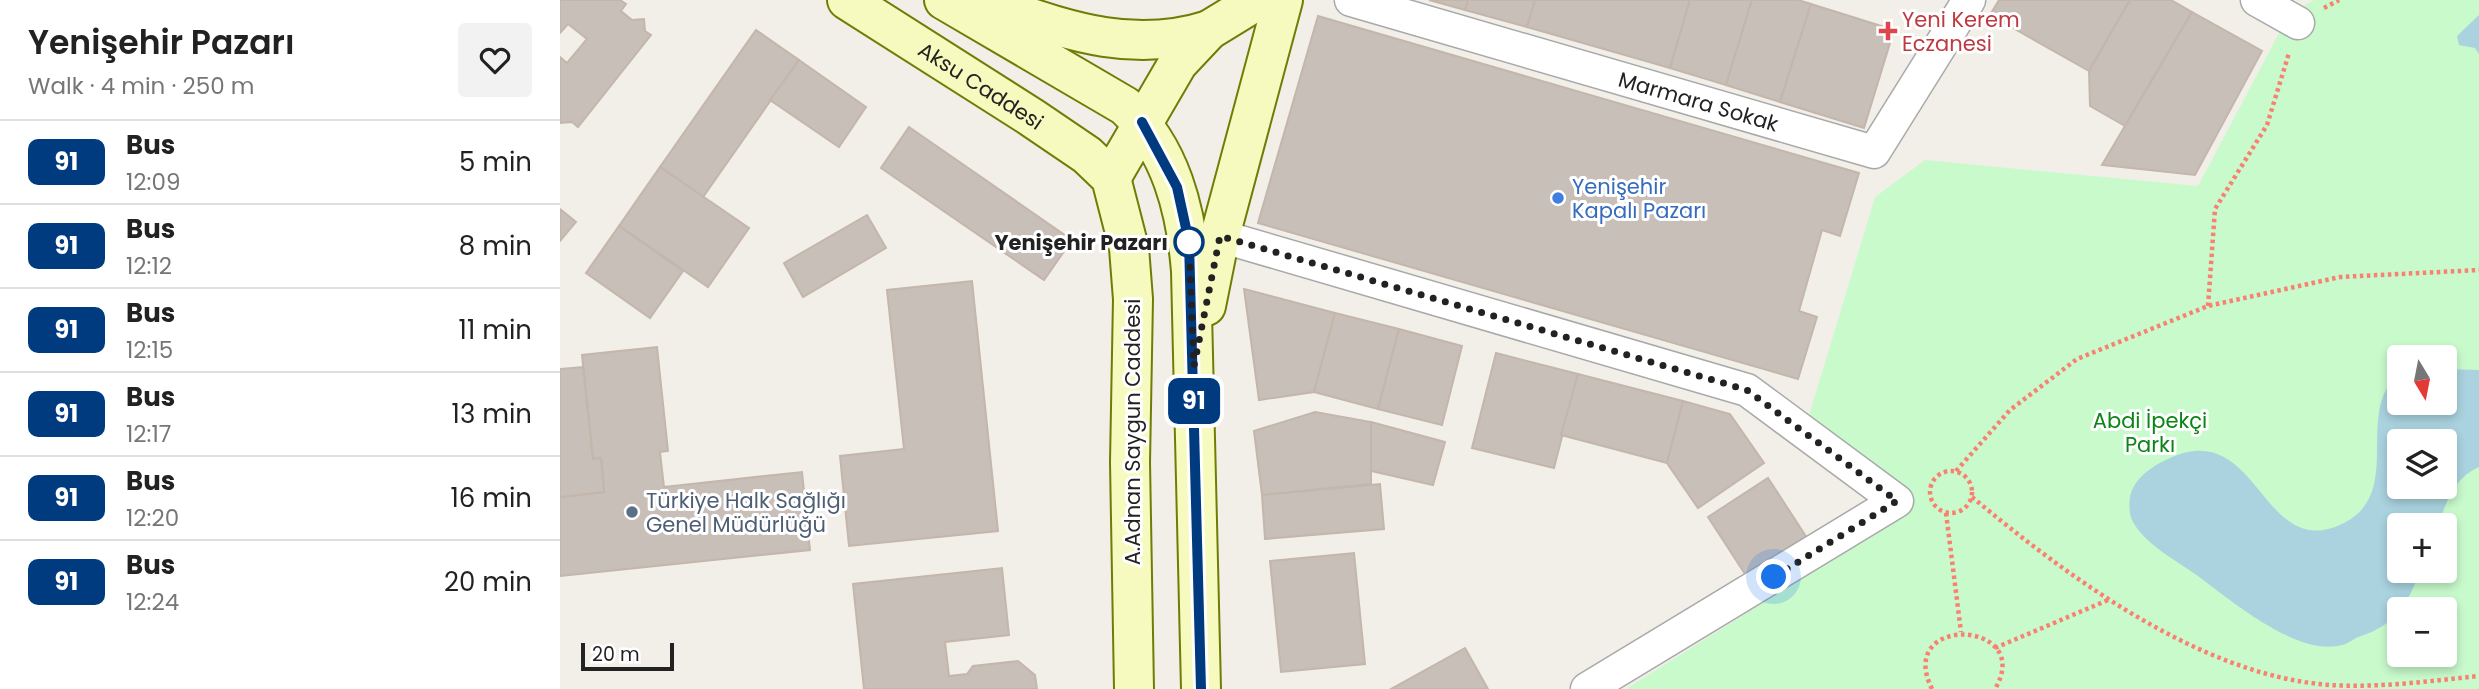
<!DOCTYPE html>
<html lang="en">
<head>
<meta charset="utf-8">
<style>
	:root { --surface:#fff; --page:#f2f2f2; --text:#222; --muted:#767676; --line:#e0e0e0 }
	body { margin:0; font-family:Poppins,sans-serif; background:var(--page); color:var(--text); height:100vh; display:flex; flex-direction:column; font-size:26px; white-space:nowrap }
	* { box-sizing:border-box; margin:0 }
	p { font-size:23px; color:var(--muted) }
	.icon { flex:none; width:38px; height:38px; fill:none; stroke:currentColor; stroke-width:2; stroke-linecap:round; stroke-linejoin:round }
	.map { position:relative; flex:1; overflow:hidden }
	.drawer { display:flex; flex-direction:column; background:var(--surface); width:560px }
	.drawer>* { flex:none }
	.badge { padding:0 14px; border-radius:10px; font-size:24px; line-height:46px }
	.needle { width:46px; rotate:170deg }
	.buttons { position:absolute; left:1827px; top:345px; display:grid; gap:14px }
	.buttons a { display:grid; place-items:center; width:70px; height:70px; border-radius:7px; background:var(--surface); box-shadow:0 4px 10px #0003; font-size:35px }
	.scale { position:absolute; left:21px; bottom:18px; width:93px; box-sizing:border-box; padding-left:7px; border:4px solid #222; border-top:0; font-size:19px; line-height:24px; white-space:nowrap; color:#222; -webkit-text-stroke:5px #fff; paint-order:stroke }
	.you { position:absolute; width:35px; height:35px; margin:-18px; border:5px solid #fff; border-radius:50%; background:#1a73e8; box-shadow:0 0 0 10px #1a73e833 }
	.map>.badge { position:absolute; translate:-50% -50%; box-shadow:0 0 0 4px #fff }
	.round { display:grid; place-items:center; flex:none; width:74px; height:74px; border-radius:7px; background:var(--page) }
	.headline { display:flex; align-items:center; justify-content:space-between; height:119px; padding:0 28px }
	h1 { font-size:33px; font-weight:600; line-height:52px }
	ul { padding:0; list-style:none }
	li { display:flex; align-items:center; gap:21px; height:84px; padding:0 28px; border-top:2px solid var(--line) }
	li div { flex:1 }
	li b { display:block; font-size:26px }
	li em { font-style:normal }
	li .badge { min-width:77px; font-weight:700; text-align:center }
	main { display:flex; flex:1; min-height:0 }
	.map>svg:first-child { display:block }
	.park { fill:#c8facc; fill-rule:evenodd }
	.water { fill:#aad3df; fill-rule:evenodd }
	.building { fill:#c7bfb8; stroke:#c4b6ab; stroke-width:2 }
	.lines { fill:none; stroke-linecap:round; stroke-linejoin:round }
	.street-casing { stroke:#a9a9a9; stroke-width:35 }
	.secondary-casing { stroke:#707d05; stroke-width:42 }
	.path { stroke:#fa8072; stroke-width:4.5; stroke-dasharray:3.5 3.5; stroke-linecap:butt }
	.street { stroke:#fff; stroke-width:32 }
	.secondary { stroke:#f7fabf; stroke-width:38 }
	.line-casing { stroke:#fff; stroke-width:16 }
	.line { stroke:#003b80; stroke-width:10 }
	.walk { stroke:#222; stroke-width:7; stroke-dasharray:0 12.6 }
	.health-dot { fill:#e0444e; stroke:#fff; stroke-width:2.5 }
	.shop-dot { fill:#3f7fe0; stroke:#fff; stroke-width:2.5 }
	.stop-dot { fill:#fff; stroke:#003b80; stroke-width:3.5 }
	.service-dot { fill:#5c6f8a; stroke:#fff; stroke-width:2.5 }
	.labels { text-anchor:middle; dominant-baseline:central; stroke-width:6; stroke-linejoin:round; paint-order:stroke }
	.health-label { font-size:21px; fill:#be3a42; stroke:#fff; text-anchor:start }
	.street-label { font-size:21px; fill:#222; stroke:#fff }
	.shop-label { font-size:21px; fill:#366cbe; stroke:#fff; text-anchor:start }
	.stop-label { font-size:21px; font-weight:bold; fill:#222; stroke:#fff; text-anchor:end }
	.park-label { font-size:21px; fill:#0c8416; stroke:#fff }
	.service-label { font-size:21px; fill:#4e5e75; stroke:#fff; text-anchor:start }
</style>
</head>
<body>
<main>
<section class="drawer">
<div class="headline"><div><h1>Yenişehir Pazarı</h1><p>Walk · 4 min · 250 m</p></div><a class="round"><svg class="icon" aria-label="heart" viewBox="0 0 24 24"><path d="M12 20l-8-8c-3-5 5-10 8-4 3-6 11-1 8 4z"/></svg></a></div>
<ul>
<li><span class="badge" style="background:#003b80;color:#fff">91</span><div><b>Bus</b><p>12:09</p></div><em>5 min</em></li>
<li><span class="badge" style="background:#003b80;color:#fff">91</span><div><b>Bus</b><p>12:12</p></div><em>8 min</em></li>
<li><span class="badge" style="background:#003b80;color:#fff">91</span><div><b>Bus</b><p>12:15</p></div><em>11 min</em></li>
<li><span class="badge" style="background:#003b80;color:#fff">91</span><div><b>Bus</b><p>12:17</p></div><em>13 min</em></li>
<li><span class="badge" style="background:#003b80;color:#fff">91</span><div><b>Bus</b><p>12:20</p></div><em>16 min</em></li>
<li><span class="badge" style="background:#003b80;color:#fff">91</span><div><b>Bus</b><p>12:24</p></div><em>20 min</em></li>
</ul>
</section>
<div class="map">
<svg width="1919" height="689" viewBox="0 0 1919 689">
	<rect width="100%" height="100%" fill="#f2efe9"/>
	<path class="park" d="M1754 0H1919V689H1066L1350 510 1349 492 1248 419 1315 197 1365 160 1638 186 1735 3 1742 7ZM1839 357H1885V402H1839ZM1839 441H1885V486H1839ZM1839 525H1885V570H1839ZM1839 609H1885V654H1839Z"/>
	<g class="water">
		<path d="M1919 15V54L1915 48 1899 45 1897 36Z"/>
		<path d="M1885 369 1919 370V467C1894 478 1887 501 1878 525H1839V570L1860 571C1848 604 1835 625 1801 636 1794 638 1788 644 1782 645 1739 657 1674 603 1642 579 1620 562 1587 547 1573 522 1568 513 1568 496 1574 486 1582 473 1596 464 1610 458 1700 417 1701 565 1784 523 1845 492 1793 412 1839 374V402H1885ZM1839 441H1885V486H1839Z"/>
	</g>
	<g class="building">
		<path d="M0 0H60L66 4 61 11 72 20 84 19 85 31 91 35 18 127 12 122 0 123V57L7 63 27 39 8 24 0 33Z"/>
		<path d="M869 0H908L905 10Z"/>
		<path d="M908 0H975L967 27 905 10Z"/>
		<path d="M975 0H1130L1110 68 967 27Z"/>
		<path d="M1130 0H1192L1166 85 1110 68Z"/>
		<path d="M1192 0H1238L1251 4 1220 102 1166 85Z"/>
		<path d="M1439 0H1570L1529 71 1430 15Z"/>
		<path d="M1570 0H1611L1632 12 1565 126 1530 106 1529 71Z"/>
		<path d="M1251 4 1334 30 1304 128 1220 102Z"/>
		<path d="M1632 12 1702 51 1635 175 1542 165Z"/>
		<path d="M758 16 1299 173 1280 236 1262 230 1239 311 1257 317 1238 379 698 223Z"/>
		<path d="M196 30 239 60 143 197 100 167Z"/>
		<path d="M239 60 306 107 279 147 210 100Z"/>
		<path d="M349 127 512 240 484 280 321 168Z"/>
		<path d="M100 167 189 228 148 287 59 226Z"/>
		<path d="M0 209 16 222 0 241Z"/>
		<path d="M307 215 326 248 243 297 224 263Z"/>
		<path d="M59 226 123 271 90 318 26 273Z"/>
		<path d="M412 281 438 531 289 546 280 456 344 449 327 290Z"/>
		<path d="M684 289 775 313 754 392 699 400Z"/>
		<path d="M775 313 839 329 818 409 754 392Z"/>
		<path d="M839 329 902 346 882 425 818 409Z"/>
		<path d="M97 347 108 451 100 452 104 487 242 472 250 550 0 576V497L44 492 41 458 33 459 22 355Z"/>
		<path d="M936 353 1018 374 994 468 912 448Z"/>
		<path d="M23 367 33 459 41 458 44 492 0 497V369Z"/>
		<path d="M1018 374 1123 401 1107 463 1001 435Z"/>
		<path d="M1123 401 1170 414 1204 463 1138 508 1107 463Z"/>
		<path d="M755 412 811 422V484L702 495 694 431Z"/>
		<path d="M811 422 885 442 873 485 811 471Z"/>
		<path d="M1208 478 1249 541 1189 580 1148 517Z"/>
		<path d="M820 484 824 529 705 539 702 495Z"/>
		<path d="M794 553 805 664 721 672 710 561Z"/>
		<path d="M442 568 449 635 385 642 389 676 407 674 413 666 458 661 475 675 477 689H304L293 584Z"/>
		<path d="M905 648 928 689H831Z"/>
	</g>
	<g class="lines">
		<defs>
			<g id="street">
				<path id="s1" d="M791 0 1314 152 1409 0"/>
				<path d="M1697 0 1738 23"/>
				<path d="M660 236 1187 390 1337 501 1027 689"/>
			</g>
			<g id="secondary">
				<path id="s2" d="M287 0 471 117 527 155 551 178 569 248 573 299 570 462 574 689"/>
				<path d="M384 0 565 106C611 149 626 210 631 271L641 689"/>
				<path d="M420 1C499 27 567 56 649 30"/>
				<path d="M551 178 618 63 649 30 698 0"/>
				<path d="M646 306 660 236 723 0"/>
			</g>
		</defs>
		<use href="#street" class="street-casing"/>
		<use href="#secondary" class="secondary-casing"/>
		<g class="path">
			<path d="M1764 8 1779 0"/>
			<path d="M1648 306 1655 209 1707 125 1729 53"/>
			<circle cx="1391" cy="492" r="21"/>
			<path d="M1396 471 1450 410 1517 359 1648 306 1780 277 1919 270"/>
			<path d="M1412 497C1508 577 1641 676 1770 685 1819 688 1870 681 1919 676"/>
			<path d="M1386 513 1401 632"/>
			<path d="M1435 648 1548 600"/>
			<path d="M1372 689C1334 613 1476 620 1435 689"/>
		</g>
		<use href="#street" class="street"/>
		<use href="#secondary" class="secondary"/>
	</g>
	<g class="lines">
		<defs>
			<path id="line" d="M582 122 617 187 629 242 641 689"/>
		</defs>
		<use href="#line" class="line-casing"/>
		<use href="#line" class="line"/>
		<path class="walk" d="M629 242 634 366 660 236 1187 390 1337 501 1214 577"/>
	</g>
	<path class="health-dot" d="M1324.5 20.5h7v7h7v7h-7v7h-7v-7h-7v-7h7z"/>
	<circle class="shop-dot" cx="998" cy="198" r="7"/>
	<circle class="stop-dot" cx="629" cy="242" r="14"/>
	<circle class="service-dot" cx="72" cy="512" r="7"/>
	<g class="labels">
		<g class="health-label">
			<text x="1342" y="19">Yeni Kerem<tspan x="1342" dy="24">Eczanesi</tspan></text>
		</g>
		<g class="street-label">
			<text stroke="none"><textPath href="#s2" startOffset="159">Aksu Caddesi</textPath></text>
			<text stroke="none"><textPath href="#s1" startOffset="362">Marmara Sokak</textPath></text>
			<text transform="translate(572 432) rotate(-90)">A.Adnan Saygun Caddesi</text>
		</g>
		<g class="shop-label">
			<text x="1012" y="186">Yenişehir<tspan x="1012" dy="24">Kapalı Pazarı</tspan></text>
		</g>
		<g class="stop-label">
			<text x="608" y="242">Yenişehir Pazarı</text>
		</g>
		<g class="park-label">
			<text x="1590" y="420">Abdi İpekçi<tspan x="1590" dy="24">Parkı</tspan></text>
		</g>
		<g class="service-label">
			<text x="86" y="500">Türkiye Halk Sağlığı<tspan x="86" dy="24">Genel Müdürlüğü</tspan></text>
		</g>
	</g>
</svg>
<div class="buttons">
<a><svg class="needle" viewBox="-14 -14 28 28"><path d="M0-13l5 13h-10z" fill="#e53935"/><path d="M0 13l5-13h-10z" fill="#767676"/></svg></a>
<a><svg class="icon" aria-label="layers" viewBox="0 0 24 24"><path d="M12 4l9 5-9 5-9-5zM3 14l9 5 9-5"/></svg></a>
<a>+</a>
<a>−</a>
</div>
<div class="scale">20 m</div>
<div class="you" style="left:1214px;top:577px"></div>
<b class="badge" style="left:634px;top:401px;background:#003b80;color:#fff">91</b>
</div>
</main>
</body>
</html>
